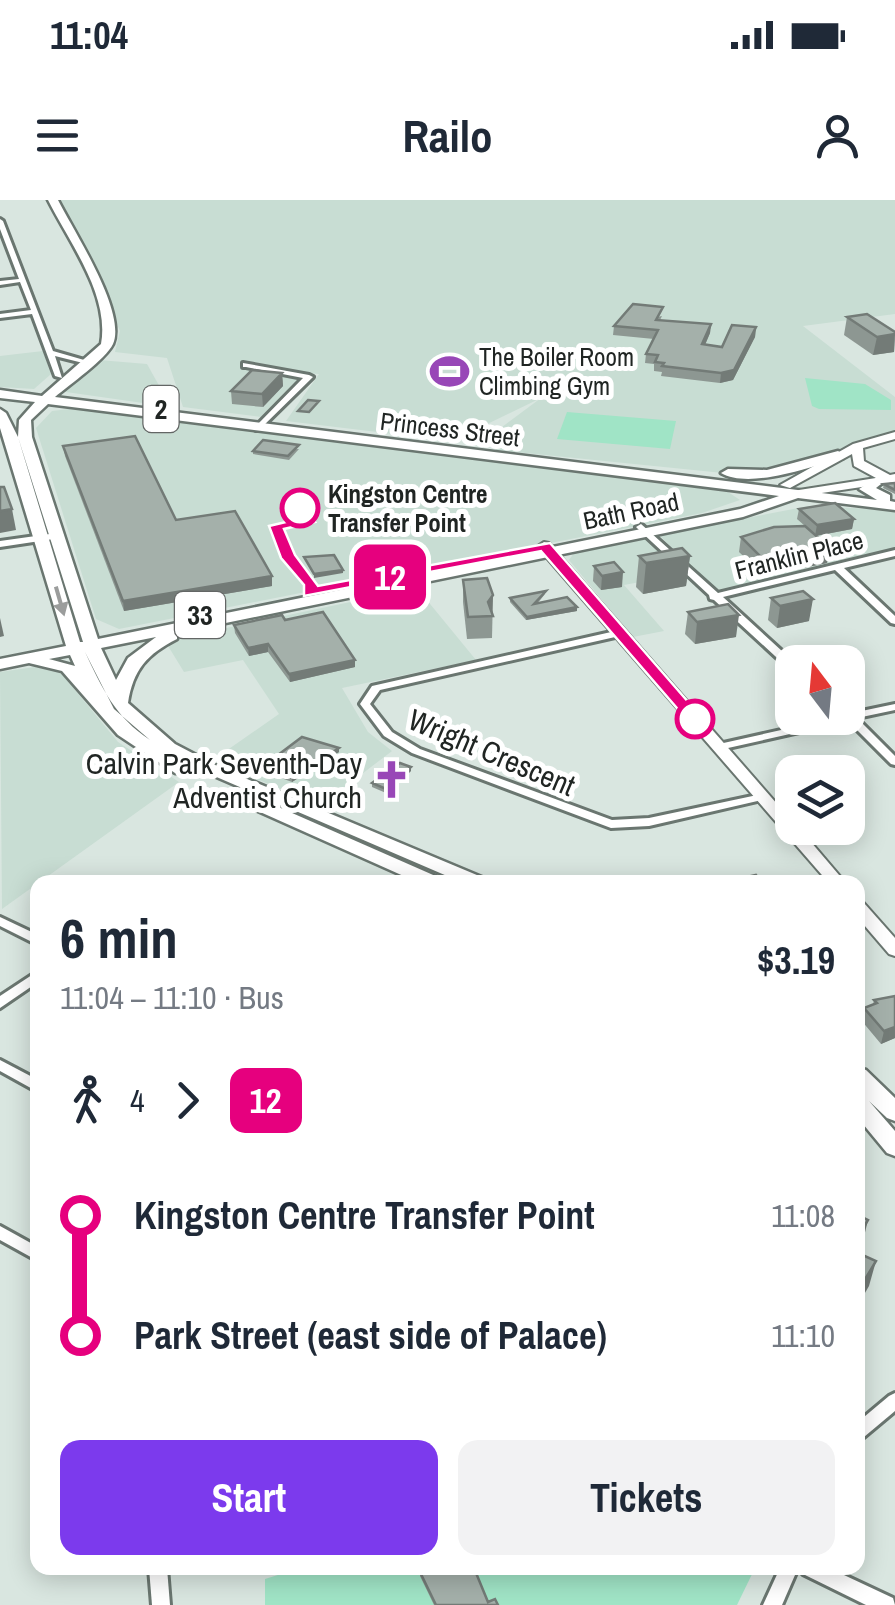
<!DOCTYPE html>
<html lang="en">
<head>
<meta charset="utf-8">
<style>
	:root { --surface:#fff; --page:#f2f2f3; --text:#1f2937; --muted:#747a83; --accent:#7c3aed }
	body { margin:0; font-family:"Archivo Narrow",sans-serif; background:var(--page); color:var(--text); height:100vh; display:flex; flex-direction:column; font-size:38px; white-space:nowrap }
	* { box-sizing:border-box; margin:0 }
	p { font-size:32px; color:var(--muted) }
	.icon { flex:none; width:55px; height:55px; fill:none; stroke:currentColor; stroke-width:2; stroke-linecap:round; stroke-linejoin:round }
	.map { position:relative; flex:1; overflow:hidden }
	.sheet { position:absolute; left:30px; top:675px; width:835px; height:700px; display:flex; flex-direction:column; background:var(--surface); border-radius:20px; box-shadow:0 5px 25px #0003 }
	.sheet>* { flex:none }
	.badge { padding:0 20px; border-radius:15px; font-size:35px; line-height:65px }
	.needle { width:65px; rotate:344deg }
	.controls { position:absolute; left:775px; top:445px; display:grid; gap:20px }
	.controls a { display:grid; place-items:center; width:90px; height:90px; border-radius:20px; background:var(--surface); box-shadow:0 5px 25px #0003; font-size:50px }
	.map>.badge { position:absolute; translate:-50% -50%; box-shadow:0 0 0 5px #fff }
	.legs { display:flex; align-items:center; gap:15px; height:110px; padding:0 30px; font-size:32px }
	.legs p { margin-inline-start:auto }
	.overview { display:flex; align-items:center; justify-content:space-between; height:170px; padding:0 30px }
	h1 { font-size:55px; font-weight:700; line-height:75px }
	.primary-button { display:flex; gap:20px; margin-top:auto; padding:20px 30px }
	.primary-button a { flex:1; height:115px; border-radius:20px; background:var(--accent); color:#fff; font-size:40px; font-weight:700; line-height:115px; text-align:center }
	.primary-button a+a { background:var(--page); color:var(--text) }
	ul { padding:0 30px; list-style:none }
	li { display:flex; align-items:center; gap:35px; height:120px; font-size:38px }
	li i { display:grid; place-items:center; width:15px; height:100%; margin:0 12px; background:currentColor }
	li i::after { content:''; width:25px; height:25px; margin:-12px; border:8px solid; border-radius:50%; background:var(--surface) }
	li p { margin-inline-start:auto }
	li:first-child i { background:linear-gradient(#0000 50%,currentColor 0) }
	li:last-child i { background:linear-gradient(currentColor 50%,#0000 0) }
	.status { display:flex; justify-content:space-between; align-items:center; height:70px; padding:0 50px; background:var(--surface); direction:ltr }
	.status svg { height:28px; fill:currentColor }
	header { display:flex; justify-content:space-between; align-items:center; height:130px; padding:0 30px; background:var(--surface); font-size:45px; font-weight:700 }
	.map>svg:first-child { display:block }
	.built { fill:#c8ddd3 }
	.green { fill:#a0e4c6 }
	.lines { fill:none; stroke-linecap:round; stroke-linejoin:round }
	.street-casing { stroke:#6a7670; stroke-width:6 }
	.secondary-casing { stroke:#6a7670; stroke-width:4 }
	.primary-casing { stroke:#6a7670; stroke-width:5 }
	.street { fill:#fff; fill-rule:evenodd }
	.secondary { fill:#fff; fill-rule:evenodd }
	.primary { fill:#fff; fill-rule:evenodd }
	.wall { fill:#8d9792 }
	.shaded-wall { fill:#737b77 }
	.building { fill:#a4b0aa; stroke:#737b77; stroke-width:2.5 }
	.oneway { fill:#9b9d9c }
	.line-1 { fill:#e6007e; stroke:#fff; stroke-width:2.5 }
	.stop-1-dot { fill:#fff; stroke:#e6007e; stroke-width:5 }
	.labels { text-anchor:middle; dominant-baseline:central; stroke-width:10; stroke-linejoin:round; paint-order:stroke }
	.far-poi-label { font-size:25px; fill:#202523; stroke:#fff; text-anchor:start }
	.far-street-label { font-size:25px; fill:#202523; stroke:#fff }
	.far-stop-label { font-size:25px; font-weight:bold; fill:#202523; stroke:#fff; text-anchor:start }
	.shield { fill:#fff; stroke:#636665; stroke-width:2.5 }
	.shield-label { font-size:28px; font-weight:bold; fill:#202523 }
	.street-label { font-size:30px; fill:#202523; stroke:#fff }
	.poi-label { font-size:30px; fill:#202523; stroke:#fff; text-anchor:end }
</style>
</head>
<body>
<div class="status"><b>11:04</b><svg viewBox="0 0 49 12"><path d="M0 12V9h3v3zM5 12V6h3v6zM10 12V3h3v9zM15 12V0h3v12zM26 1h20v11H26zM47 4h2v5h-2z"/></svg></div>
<header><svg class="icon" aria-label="menu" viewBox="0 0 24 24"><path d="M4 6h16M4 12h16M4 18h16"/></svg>Railo<svg class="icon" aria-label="person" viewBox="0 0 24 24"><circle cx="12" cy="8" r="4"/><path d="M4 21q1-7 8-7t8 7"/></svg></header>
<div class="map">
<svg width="895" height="1405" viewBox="0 0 895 1405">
	<rect width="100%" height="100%" fill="#d9e6e0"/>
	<g class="built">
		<path d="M60 0H895V114L803 126 895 197V234L799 268 733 274 496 250 490 236 541 198 452 241 286 221 319 174 306 173 261 217 183 207 167 158 115 152 120 131Z"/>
		<path d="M43 151 51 174 34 189 0 187V156Z"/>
		<path d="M99 160 147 164 171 207 59 191Z"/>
		<path d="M78 208 728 292 740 300 702 313 119 429 96 419 36 228 52 211Z"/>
		<path d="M809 306 895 310V350L716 392 659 335Z"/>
		<path d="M647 339 683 374 624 385 664 431 633 437 569 360 574 353Z"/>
		<path d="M417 388 476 460 342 488 368 532 392 551 320 606 213 560 279 514 243 460 184 472 165 441Z"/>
		<path d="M35 467 61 473 118 542 179 582 2 709 0 472Z"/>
	</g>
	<g class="green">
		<path d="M805 178 865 184 891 200V210L819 209 812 206Z"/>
		<path d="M567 212 676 221 670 249 557 239Z"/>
		<path d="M300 1368H755L737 1405H265V1379Z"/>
	</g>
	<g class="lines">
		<defs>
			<g id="street">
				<path d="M0 19 3 21 53 151 91 162 87 164 55 156 62 178 55 176 32 114 0 118V114L31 110 20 82 0 85V81L19 79 0 29Z"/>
				<path d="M243 163 309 175 313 177 259 230H256V226L303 178 246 167H243Z"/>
				<path d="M641 324 718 393 895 350V356L844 368 895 416V424L891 423 835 370 723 397 794 462H792V469L788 468 714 400 710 399 709 395 638 329 636 327Z"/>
				<path d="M57 333 60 334V338L0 347V341Z"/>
				<path d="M620 430 625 433 624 435 380 490 370 504 392 532 420 549 612 620 649 618 762 594 768 597 766 599 649 626 611 628 412 553 384 536 360 504 372 486Z"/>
				<path d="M895 504V510L857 518 895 556V565L891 564 848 521 719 550 713 547 719 544 835 518H848V512L852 513Z"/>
				<path d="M0 717 38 735V745L0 726Z"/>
				<path d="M38 771V782L0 808V796Z"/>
				<path d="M0 860 38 880V892L0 871Z"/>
				<path d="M0 1026 38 1047V1061L0 1040Z"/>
				<path d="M895 1193V1211L864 1237 858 1240V1222L889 1196Z"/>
				<path d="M149 1368H167L170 1405H152Z"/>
				<path d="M780 1368H798L782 1405H763Z"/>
				<path d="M801 1368H829L893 1398 895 1405H866L803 1374Z"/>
			</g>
			<g id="secondary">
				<path d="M895 232V239L863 248 864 261 890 275 895 274V282L795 297V291L799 290 876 278 854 266 852 254 790 288 780 285 853 244Z"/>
				<path d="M544 342 549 343 792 621V628H799L845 682H828L539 349 538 346Z"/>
				<path d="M858 701 864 703 895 738V756L889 754 858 718Z"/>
			</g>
			<g id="primary">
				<path d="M48 0H58C73 30 127 112 113 144 106 159 69 185 55 197L877 300 859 289 879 276 886 280 876 288 890 295V301L895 302V310L798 298 743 317 177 433V439C147 454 133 470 128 503L175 544 221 568 484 678 487 682H461L184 563 190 569 187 573H175L118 535 62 471 29 463 0 469V459L66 446 0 228V209L6 213 18 237 80 442H83L18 237 19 220 35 202 0 198V190L42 196 101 144C110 95 69 42 48 0ZM48 204 779 296 740 309 98 439 32 237 31 220ZM156 437 128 458 116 480 101 448ZM85 452 114 509 150 540C115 517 102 488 85 452ZM70 455 75 466 49 459Z"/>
				<path d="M838 251 845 255 843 258C812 266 750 290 721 273L728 269 767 270Z"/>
				<path d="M258 598 440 678 443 682H417L251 608 249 604 251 600Z"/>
				<path d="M858 868 866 870 895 898V921L887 918 869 901 895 931V956L887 953 858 918V895L865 897 858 889Z"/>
			</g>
		</defs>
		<use href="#street" class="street-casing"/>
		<use href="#secondary" class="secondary-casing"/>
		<use href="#primary" class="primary-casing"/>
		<use href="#street" class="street"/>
		<use href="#secondary" class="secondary"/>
		<use href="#primary" class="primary"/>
	</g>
	<g class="wall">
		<path d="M662 116 660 120 711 124 710 133 705 145 722 147 756 127 755 137 733 180 720 183 661 176 662 172 654 171V164L645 163 646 154 654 139 613 135 614 126Z"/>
		<path d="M847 117 895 132 894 152 873 155 844 135Z"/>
		<path d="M282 173 283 186 263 207 232 204 231 191Z"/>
		<path d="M63 246 176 320 272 386 124 411 65 256Z"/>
		<path d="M299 249 289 260 253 254V251Z"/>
		<path d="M895 283V294L883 288 884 284Z"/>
		<path d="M799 309 854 319 852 329 816 336 830 348 827 363 764 376 739 352 741 337 805 326 797 319Z"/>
		<path d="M639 356H690L686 386 643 394 636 387Z"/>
		<path d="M594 366 622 387 601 390 593 381Z"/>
		<path d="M463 380 493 395 492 438 467 439 463 402Z"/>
		<path d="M545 394 537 404 577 407V411L526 420 510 402V398Z"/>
		<path d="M771 398 809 421 777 428 768 420Z"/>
		<path d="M688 412 736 437 695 444 685 434Z"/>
		<path d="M285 420 355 460V467L290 482 268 452 249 456 235 433 234 425Z"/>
		<path d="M339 548V552L292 582 262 571V567Z"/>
		<path d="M411 571 386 593 372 587V583Z"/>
		<path d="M895 796V838L881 844 861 820 864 808 873 805 874 800Z"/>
		<path d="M420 1372 488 1402 498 1405H434L420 1376Z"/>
	</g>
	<g class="shaded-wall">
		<path d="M711 124 710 133 701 154 702 144Z"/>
		<path d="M756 127 755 137 733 180 720 183 721 173Z"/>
		<path d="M895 134 894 152 873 155 877 137Z"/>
		<path d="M282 173 283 186 263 207 262 194Z"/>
		<path d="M12 309 16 330 0 333V311Z"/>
		<path d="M854 319 852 329 815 336 817 325Z"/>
		<path d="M830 348 827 363 764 376 766 362Z"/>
		<path d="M690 356 686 386 643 394 646 363Z"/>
		<path d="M343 370V373L314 378V374Z"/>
		<path d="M623 372 622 387 601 390 602 376Z"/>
		<path d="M272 376V386L124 411 123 401Z"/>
		<path d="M493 395 492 417 488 402Z"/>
		<path d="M813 399 809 421 777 428 780 406Z"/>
		<path d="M577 407V411L526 420 527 417Z"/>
		<path d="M739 415 736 437 695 444 697 422Z"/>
		<path d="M0 418 4 436 0 437Z"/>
		<path d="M268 444V452L249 456 248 448Z"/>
		<path d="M355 460V467L290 482 289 474Z"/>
		<path d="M339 548V552L292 582V578Z"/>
		<path d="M411 567V571L386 593V589Z"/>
		<path d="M895 827V838L881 844 884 831Z"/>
		<path d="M868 1020 862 1045 858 1052V1037Z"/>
		<path d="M876 1061 869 1086 858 1105V1091Z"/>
	</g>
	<g class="building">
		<path d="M633 104 663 107 656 120 711 124 702 144 722 147 732 125 756 127 734 170 721 173 662 166 664 163 655 162 658 155 646 154 658 130 614 126Z"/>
		<path d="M867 114 895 132V134L877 137 847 117Z"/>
		<path d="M252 170 282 173 262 194 231 191Z"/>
		<path d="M308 200 319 201 309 212 298 211Z"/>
		<path d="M135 236 176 320 235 311 272 376 123 401 63 246Z"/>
		<path d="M263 240 299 245 288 256 253 251Z"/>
		<path d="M895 283V290L884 284Z"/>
		<path d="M0 287H4L12 309 0 311Z"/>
		<path d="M835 303 854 319 817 325 799 309Z"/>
		<path d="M805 326 830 348 766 362 741 337 774 327Z"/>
		<path d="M682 348 690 356 646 363 639 356Z"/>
		<path d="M334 355 343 370 314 374 304 357Z"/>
		<path d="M614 362 623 372 602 376 594 366Z"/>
		<path d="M487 378 493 395 488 402 493 416 468 417 463 380Z"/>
		<path d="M546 391 534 404 567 397 577 407 527 417 510 398Z"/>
		<path d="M803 391 813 399 780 406 771 398Z"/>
		<path d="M728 404 739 415 697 422 688 412Z"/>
		<path d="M323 412 355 460 289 474 268 444 248 448 234 425 282 415 285 420Z"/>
		<path d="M302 537 339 548 292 578 262 567Z"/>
		<path d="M400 563 411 567 386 589 372 583Z"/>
		<path d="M756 675 762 682H725Z"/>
		<path d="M895 796V827L884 831 864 808 877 803 874 800Z"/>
		<path d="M858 1015 868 1020 858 1037Z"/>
		<path d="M858 1053 876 1061 858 1091Z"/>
		<path d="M433 1368H474L488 1402 495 1399 498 1405H436L420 1372Z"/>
	</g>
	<defs><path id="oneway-solid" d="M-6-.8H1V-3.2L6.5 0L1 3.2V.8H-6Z" transform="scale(2.5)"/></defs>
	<use class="oneway" href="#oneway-solid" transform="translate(60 401) rotate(74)"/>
	<path class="line-1" d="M300 304 315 322 284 329 295 355 318 386 550 343 703 519 689 522 541 351 304 396V385L281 358 269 326 299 319 293 308Z"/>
	<defs>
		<symbol id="stadium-bare" viewBox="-9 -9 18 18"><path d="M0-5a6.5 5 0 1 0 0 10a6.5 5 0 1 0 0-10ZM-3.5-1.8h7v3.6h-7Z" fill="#9847b7" stroke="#fff" stroke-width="2.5" paint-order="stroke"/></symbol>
		<symbol id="church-bare" viewBox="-9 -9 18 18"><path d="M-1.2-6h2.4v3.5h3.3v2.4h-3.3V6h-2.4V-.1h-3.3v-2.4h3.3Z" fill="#9847b7" stroke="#fff" stroke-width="2.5" paint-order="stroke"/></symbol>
	</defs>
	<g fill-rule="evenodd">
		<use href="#stadium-bare" x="422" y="144" width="55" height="55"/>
		<use href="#church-bare" x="364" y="552" width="55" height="55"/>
	</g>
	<g class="stop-1-dot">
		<circle cx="300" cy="308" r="18"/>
		<circle cx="695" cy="519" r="18"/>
	</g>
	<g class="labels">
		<g class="far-poi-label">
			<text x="479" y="157">The Boiler Room<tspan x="479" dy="29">Climbing Gym</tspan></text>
		</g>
		<g class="far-street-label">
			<text transform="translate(450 229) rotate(7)">Princess Street</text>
			<text transform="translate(631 311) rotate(-12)">Bath Road</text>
			<text transform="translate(799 355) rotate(-14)">Franklin Place</text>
		</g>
		<g class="far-stop-label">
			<text x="328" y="294">Kingston Centre<tspan x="328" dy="29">Transfer Point</tspan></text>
		</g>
		<g class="shield">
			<rect x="143.5" y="186" width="35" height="46" rx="8"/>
			<rect x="175" y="392" width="50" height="46" rx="8"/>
		</g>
		<g class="shield-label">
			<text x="161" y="209">2</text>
			<text x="200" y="415">33</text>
		</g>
		<g class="street-label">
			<text transform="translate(492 552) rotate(23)">Wright Crescent</text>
		</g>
		<g class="poi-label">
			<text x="362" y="563">Calvin Park Seventh-Day<tspan x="362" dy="34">Adventist Church</tspan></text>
		</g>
	</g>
</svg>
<div class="controls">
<a><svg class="needle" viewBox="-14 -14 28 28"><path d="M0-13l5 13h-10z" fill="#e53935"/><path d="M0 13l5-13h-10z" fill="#747a83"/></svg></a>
<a><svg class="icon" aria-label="layers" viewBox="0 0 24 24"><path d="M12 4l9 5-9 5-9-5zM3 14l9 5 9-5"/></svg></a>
</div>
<b class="badge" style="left:390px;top:377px;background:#e6007e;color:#fff">12</b>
<section class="sheet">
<div class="overview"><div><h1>6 min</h1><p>11:04 – 11:10 · Bus</p></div><b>$3.19</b></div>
<div class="legs"><svg class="icon" aria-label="walk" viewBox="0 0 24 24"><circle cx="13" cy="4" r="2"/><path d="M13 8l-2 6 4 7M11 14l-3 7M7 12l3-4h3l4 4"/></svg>4<svg class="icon" aria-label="forward" viewBox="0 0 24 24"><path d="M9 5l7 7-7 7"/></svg><b class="badge" style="background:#e6007e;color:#fff">12</b></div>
<ul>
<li><i style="color:#e6007e"></i><b>Kingston Centre Transfer Point</b><p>11:08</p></li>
<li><i style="color:#e6007e"></i><b>Park Street (east side of Palace)</b><p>11:10</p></li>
</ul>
<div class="primary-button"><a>Start</a><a>Tickets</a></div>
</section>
</div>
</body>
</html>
